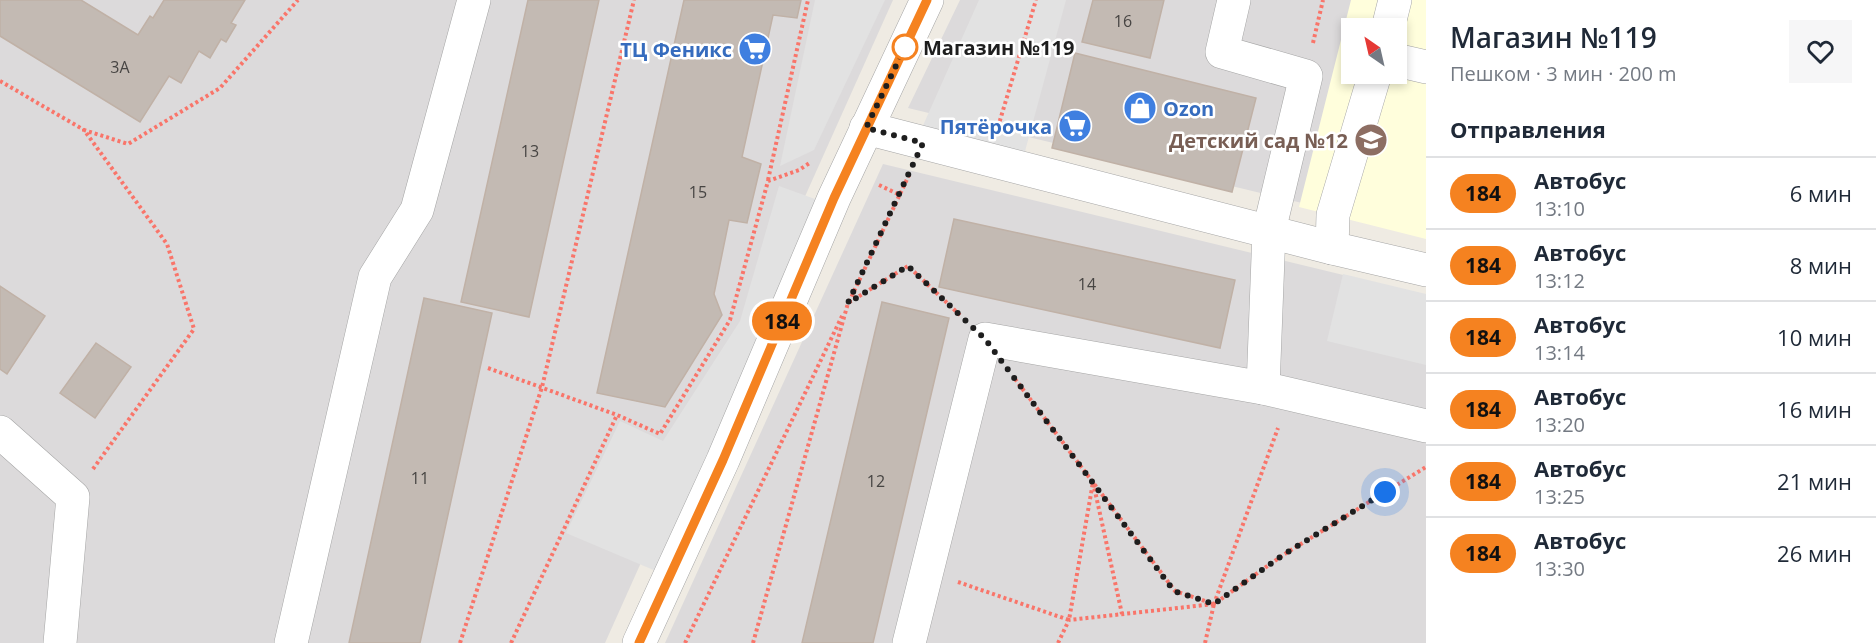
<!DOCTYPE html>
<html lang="ru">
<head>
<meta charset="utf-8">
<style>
	:root { --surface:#fff; --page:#f6f6f7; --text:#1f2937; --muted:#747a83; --line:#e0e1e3 }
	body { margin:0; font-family:"Open Sans",sans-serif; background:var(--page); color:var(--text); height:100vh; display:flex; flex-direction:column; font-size:22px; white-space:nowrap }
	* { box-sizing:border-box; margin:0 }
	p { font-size:20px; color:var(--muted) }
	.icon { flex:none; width:33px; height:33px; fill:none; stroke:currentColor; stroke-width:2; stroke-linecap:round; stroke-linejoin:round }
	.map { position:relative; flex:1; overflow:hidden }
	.drawer { display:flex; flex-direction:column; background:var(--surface); width:450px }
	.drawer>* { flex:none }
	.badge { padding:0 12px; border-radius:20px; font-size:21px; line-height:39px }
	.needle { width:39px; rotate:326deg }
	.buttons { position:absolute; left:1341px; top:18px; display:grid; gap:12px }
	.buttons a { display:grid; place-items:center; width:66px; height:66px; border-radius:0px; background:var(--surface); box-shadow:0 3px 9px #0003; font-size:30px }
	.you { position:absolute; width:30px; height:30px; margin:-15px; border:4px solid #fff; border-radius:50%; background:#1a73e8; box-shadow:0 0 0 9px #1a73e833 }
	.map>.badge { position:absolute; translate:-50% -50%; box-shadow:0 0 0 3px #fff }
	h2 { padding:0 24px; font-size:22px; line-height:54px }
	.round { display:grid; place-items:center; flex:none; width:63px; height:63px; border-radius:0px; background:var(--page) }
	.overview { display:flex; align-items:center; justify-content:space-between; height:102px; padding:0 24px }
	h1 { font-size:28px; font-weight:600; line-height:45px }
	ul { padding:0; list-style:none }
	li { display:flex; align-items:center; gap:18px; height:72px; padding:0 24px; border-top:2px solid var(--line) }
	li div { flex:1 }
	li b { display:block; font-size:22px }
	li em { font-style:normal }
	li .badge { min-width:66px; font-weight:700; text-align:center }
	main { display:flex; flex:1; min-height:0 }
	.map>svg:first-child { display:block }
	.residential { fill:#dcdadb; fill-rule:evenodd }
	.education { fill:#fffedc; fill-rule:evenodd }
	.parking { fill:#e2e2e2 }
	.building { fill:#c3bab3; stroke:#c0b1a6; stroke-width:1.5 }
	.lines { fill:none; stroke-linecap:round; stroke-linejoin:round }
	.minor-casing { stroke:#a5a5a5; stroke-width:34 }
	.path { stroke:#f9756a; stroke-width:4; stroke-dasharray:3 3; stroke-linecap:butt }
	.minor { stroke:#fff; stroke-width:33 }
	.line-casing { stroke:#fff; stroke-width:14 }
	.line { stroke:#f58220; stroke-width:9 }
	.walk { stroke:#1e1e1e; stroke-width:6; stroke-dasharray:0 10.8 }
	.stop-dot { fill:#fff; stroke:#f58220; stroke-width:3 }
	.labels { text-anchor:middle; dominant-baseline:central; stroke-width:5; stroke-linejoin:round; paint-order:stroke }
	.number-label { font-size:16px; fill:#474543 }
	.stop-label { font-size:20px; font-weight:bold; fill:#1e1e1e; stroke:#fff; text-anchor:start }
	.shop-label { font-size:20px; font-weight:bold; fill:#366cbe; stroke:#fff; text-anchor:end }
	.education-label { font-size:20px; font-weight:bold; fill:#785e54; stroke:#fff; text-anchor:end }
</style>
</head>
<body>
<main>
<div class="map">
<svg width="1426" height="643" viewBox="0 0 1426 643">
	<rect width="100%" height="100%" fill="#efebe3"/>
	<g class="residential">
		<path d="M0 0H893L605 643H0Z"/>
		<path d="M960 0H1426V233L908 108ZM1352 28H1396V74H1352Z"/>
		<path d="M883 164 1426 295V643H665Z"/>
	</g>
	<path class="education" d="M1351 0H1426V239L1299 207ZM1352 28H1396V74H1352Z"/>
	<g class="parking">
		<path d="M815 0H885L814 150 780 166Z"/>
		<path d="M979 0H1066L1024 155 921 130Z"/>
		<path d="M779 186 826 203 663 574 566 533 620 421 663 441 740 321Z"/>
		<path d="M1343 274 1426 294V365L1327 341Z"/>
	</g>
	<g class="building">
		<path d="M0 0H81L138 35 150 16 153 18 164 0H245L231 23 236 25 226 42 221 39 210 58 199 51 181 83 169 76 140 122 0 36Z"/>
		<path d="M528 0H599L529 317 461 302Z"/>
		<path d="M684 0H801L797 18 773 15 742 157 761 164 747 223 729 220 714 294 722 315 665 407 597 393Z"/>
		<path d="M1093 0H1164L1150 58 1082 42Z"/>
		<path d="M1075 53 1256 98 1232 192 1052 148Z"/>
		<path d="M954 219 1235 280 1220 348 939 287Z"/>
		<path d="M0 286 45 316 7 374 0 369Z"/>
		<path d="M424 298 492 313 420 643H349Z"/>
		<path d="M882 302 949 318 873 643H802Z"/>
		<path d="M96 343 131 367 95 418 60 393Z"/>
	</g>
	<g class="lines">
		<defs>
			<g id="minor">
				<path d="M1388 28 1395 0"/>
				<path d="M1396 60 1426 67"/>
				<path d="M866 128 1332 248 1426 270"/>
				<path d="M1332 248 1333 215 1375 74"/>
				<path d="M1263 388 1426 426"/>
				<path d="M0 432 73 497 60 643"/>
				<path d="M291 643 375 277 417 210 474 0"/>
				<path d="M639 643 723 460 834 198 927 0"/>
				<path d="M909 643 985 339 1263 388 1269 231 1306 76 1222 52 1234 0"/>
			</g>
		</defs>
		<use href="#minor" class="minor-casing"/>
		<g class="path">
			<path d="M1313 43 1323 0"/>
			<path d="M0 81 84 130"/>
			<path d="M998 127 1036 0"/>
			<path d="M768 180 808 0"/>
			<path d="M879 185 900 195"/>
			<path d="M849 302 910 173"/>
			<path d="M488 368 617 415"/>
			<path d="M1015 379 1175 591 1214 604 1278 428"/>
			<path d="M93 469 194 329 167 244 84 130 128 144 220 88 298 0"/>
			<path d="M958 582 1069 620 1093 482 1122 614"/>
			<path d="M460 643 542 387 634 0"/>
			<path d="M511 643 617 415 660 434 730 320 768 181 799 170 811 162"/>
			<path d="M685 643 843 314"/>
			<path d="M753 643 848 303 908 266 962 317"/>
			<path d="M1058 643 1069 620 1214 604 1283 555 1426 467"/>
			<path d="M1205 643 1214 604"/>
		</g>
		<use href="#minor" class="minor"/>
	</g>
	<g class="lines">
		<defs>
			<path id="line" d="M639 643 723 460 834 198 927 0"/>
		</defs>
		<use href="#line" class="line-casing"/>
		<use href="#line" class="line"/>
		<path class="walk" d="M905 47 866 128 923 143 848 303 908 266 985 339 1174 591 1214 604 1283 555 1385 492"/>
	</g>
	<defs>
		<symbol id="supermarket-disc" viewBox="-11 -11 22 22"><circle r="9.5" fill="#3f7fe0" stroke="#fff"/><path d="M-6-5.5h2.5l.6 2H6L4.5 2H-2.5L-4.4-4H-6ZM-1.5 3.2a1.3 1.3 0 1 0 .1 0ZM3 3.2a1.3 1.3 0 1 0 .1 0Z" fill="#fff"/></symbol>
		<symbol id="shop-disc" viewBox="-11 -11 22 22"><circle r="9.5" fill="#3f7fe0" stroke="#fff"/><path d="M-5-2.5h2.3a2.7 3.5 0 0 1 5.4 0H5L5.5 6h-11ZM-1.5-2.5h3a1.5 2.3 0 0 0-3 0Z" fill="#fff"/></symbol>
		<symbol id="school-disc" viewBox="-11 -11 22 22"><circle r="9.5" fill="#8d6e63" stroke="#fff"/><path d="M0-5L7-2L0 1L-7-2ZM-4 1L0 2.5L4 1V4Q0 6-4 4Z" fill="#fff"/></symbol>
	</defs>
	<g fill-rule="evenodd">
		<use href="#supermarket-disc" x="736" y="30" width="38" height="38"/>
		<use href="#shop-disc" x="1121" y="89" width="38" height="38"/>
		<use href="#supermarket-disc" x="1056" y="107" width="38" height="38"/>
		<use href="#school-disc" x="1352" y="121" width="38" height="38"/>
	</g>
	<circle class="stop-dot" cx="905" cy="47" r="12"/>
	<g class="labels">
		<g class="number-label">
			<text x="1123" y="21">16</text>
			<text x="120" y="67">3А</text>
			<text x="530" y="151">13</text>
			<text x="698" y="192">15</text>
			<text x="1087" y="284">14</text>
			<text x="420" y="478">11</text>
			<text x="876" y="481">12</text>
		</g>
		<g class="stop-label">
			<text x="923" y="47">Магазин №119</text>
		</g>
		<g class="shop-label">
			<text x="732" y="49">ТЦ Феникс</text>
			<text x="1163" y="108" text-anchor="start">Ozon</text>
			<text x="1052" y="126">Пятёрочка</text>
		</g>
		<g class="education-label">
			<text x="1348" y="140">Детский сад №12</text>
		</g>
	</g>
</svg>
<div class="buttons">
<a><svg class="needle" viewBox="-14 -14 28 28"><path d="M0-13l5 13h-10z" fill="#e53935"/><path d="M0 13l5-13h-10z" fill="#747a83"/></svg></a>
</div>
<div class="you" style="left:1385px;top:492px"></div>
<b class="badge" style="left:782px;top:321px;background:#f58220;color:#111">184</b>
</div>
<section class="drawer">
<div class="overview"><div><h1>Магазин №119</h1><p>Пешком · 3 мин · 200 m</p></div><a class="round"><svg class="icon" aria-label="heart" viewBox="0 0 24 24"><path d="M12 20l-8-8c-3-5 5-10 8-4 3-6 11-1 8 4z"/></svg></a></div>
<h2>Отправления</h2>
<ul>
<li><span class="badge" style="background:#f58220;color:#111">184</span><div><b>Автобус</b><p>13:10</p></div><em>6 мин</em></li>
<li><span class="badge" style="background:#f58220;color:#111">184</span><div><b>Автобус</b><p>13:12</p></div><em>8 мин</em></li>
<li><span class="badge" style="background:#f58220;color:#111">184</span><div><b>Автобус</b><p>13:14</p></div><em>10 мин</em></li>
<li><span class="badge" style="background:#f58220;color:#111">184</span><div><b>Автобус</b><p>13:20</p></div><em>16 мин</em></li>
<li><span class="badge" style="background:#f58220;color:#111">184</span><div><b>Автобус</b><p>13:25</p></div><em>21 мин</em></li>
<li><span class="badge" style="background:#f58220;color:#111">184</span><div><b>Автобус</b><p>13:30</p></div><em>26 мин</em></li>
</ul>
</section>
</main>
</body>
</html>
